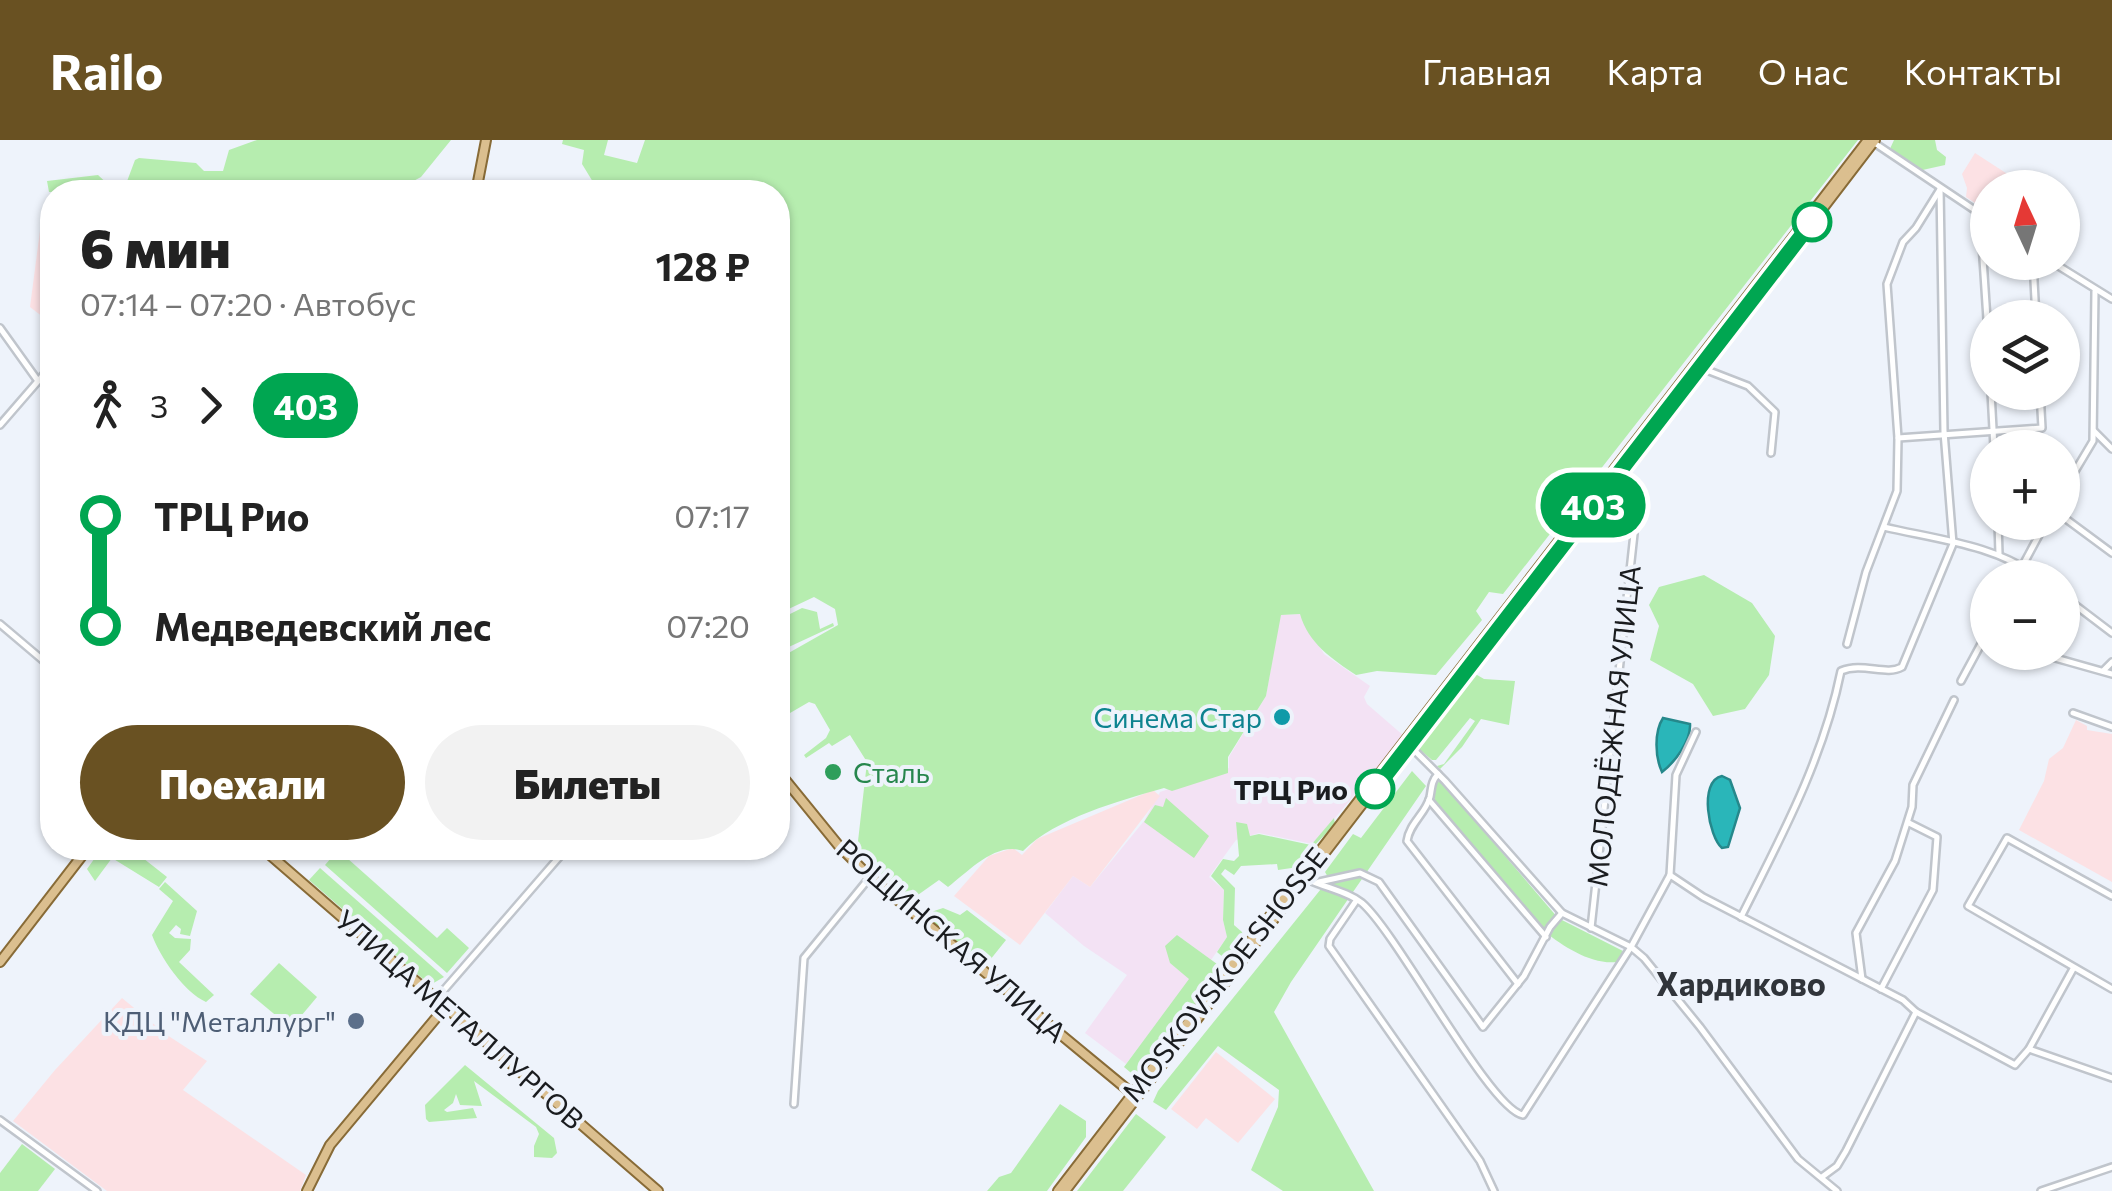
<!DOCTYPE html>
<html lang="ru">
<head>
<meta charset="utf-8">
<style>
	:root { --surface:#fff; --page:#f2f2f2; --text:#222; --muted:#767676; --accent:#695122 }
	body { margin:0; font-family:Commissioner,sans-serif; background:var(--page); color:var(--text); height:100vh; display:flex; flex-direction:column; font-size:38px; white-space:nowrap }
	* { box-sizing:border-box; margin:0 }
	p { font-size:32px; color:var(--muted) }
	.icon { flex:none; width:55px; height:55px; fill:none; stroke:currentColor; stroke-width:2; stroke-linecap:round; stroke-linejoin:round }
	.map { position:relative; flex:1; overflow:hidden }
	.drawer { position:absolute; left:40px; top:40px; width:750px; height:680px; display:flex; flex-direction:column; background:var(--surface); border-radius:40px; box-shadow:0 2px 8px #0004 }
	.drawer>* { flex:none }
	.badge { padding:0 20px; border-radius:32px; font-size:35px; line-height:65px }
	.needle { width:65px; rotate:356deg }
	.controls { position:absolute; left:1970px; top:30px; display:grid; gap:20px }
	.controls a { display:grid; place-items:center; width:110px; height:110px; border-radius:50%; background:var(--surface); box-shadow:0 2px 8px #0004; font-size:50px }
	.map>.badge { position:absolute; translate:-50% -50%; box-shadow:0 0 0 5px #fff }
	.legs { display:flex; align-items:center; gap:15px; height:110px; padding:0 40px; font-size:32px }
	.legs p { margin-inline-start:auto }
	.overview { display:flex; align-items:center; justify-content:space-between; height:170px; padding:0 40px }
	h1 { font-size:55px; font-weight:800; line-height:75px }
	.cta { display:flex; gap:20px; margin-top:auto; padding:20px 40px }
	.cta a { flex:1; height:115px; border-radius:60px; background:var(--accent); color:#fff; font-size:40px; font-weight:800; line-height:115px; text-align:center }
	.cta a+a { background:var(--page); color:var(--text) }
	ul { padding:0 40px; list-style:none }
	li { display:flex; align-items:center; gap:35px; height:110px; font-size:38px }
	li i { display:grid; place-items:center; width:15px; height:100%; margin:0 12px; background:currentColor }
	li i::after { content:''; width:25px; height:25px; margin:-12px; border:8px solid; border-radius:50%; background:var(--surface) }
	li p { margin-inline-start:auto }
	li:first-child i { background:linear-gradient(#0000 50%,currentColor 0) }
	li:last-child i { background:linear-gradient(currentColor 50%,#0000 0) }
	header { display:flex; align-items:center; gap:60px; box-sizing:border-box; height:140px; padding:0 50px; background:var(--accent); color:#fff }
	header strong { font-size:48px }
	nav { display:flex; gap:55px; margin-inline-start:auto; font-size:35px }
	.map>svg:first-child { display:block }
	.commercial { fill:#f3e2f4 }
	.industrial { fill:#fce1e4 }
	.green { fill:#b6edaf }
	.water { fill:#2ab6b9; stroke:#25888b; stroke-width:2.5 }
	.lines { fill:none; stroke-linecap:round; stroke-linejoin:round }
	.minor-casing { stroke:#c0c5cc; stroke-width:10 }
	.major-casing { stroke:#886b37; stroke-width:12 }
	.minor { stroke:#fff; stroke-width:5 }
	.major { stroke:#dbbf8f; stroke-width:8 }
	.line-1-casing { stroke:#fff; stroke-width:22 }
	.line-1 { stroke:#00a651; stroke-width:15 }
	.stop-1-dot { fill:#fff; stroke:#00a651; stroke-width:5 }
	.culture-dot { fill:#0f9aa8; stroke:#eef3fb; stroke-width:4 }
	.leisure-dot { fill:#2e9e5b; stroke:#eef3fb; stroke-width:4 }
	.service-dot { fill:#5c6f8a; stroke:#eef3fb; stroke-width:4 }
	.labels { text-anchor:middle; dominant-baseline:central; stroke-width:8; stroke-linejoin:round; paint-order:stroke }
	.culture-label { font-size:28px; fill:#0d838f; stroke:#eef3fb; text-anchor:end }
	.street-label { font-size:28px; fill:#1a1c1f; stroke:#eef3fb }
	.leisure-label { font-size:28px; fill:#27864d; stroke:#eef3fb; text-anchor:start }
	.stop-label { font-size:28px; font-weight:bold; fill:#1a1c1f; stroke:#eef3fb; text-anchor:end }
	.service-label { font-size:28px; fill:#4e5e75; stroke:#eef3fb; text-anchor:end }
	.quarter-label { font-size:32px; font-weight:bold; fill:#30343a; stroke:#eef3fb }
</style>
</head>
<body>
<header>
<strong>Railo</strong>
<nav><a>Главная</a><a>Карта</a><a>О нас</a><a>Контакты</a></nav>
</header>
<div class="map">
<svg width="2112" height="1051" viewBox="0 0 2112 1051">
	<rect width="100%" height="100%" fill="#eef3fb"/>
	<path class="commercial" d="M1300 474 1324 514 1370 546 1364 557 1367 564 1404 596 1313 704 1259 693 1236 700 1209 737 1224 750 1223 780 1227 797 1211 820 1177 795 1170 823 1190 839 1126 924 1085 893 1127 835 1084 806 1045 773 1073 736 1090 747 1144 681 1160 652 1229 628V617L1266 556 1280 475Z"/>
	<g class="industrial">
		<path d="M1975 13 2012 37 2005 47 1988 48 1987 71 1966 57 1967 48 1962 34Z"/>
		<path d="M43 68H52V184L30 167Z"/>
		<path d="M2076 580 2087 586V590L2112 594V742L2019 690 2044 641 2049 619 2063 608Z"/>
		<path d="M1153 650 1160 656 1090 747 1073 736 1020 805 954 756 989 716 1013 708 1022 715 1037 699Z"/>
		<path d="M122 858 167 895 207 921 183 950 306 1035 300 1051H107L13 981 55 930Z"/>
		<path d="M1216 912 1275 959 1238 1003 1206 978 1197 989 1171 969Z"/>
	</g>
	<g class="green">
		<path d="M257 0H451L421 37 393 52H49L47 41 98 35 112 48 126 44 135 20 139 18 196 23 204 31H223L229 10Z"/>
		<path d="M563 0H608L604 15 637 23 645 0H1858L1503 454 1489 452 1476 471 1482 480 1436 535 1377 531 1356 535C1332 519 1308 503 1300 474L1281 475 1266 556 1228 617V633L1172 651 1164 648C1119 661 1056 678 1023 711 996 701 968 732 948 747L939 740 915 757 904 756 857 710 867 622 850 595 832 606 829 603 806 618 804 615 826 598 830 590 815 564 809 562 778 580V519L838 485 835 469 814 457 778 474V52H592L593 42 582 24 584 10 562 4Z"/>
		<path d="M1894 0H1935L1937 10 1946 17 1945 25 1918 31 1889 11Z"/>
		<path d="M1704 435 1752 463 1775 496 1769 535 1745 569 1713 576 1693 544 1650 520 1659 486 1649 465 1659 447Z"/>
		<path d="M802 468 817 472 820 489 833 483 834 486 778 512 781 506 778 499V480Z"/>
		<path d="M1472 532 1484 539 1515 541 1509 585 1481 579 1462 607 1440 629 1437 626 1444 624 1475 581 1470 578 1436 620H1432L1419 609V602Z"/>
		<path d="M1412 631 1426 646 1291 842 1274 872 1374 1051H1283L1251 1030 1278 967 1279 950 1218 906 1166 970 1153 962 1158 951 1329 739 1325 732 1353 694 1361 698Z"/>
		<path d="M1440 640 1558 778 1623 811 1617 822C1592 825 1564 807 1545 792L1434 662 1436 645Z"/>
		<path d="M1166 658 1209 696 1194 718 1144 682 1155 665 1163 667Z"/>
		<path d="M1334 678 1335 684 1314 706 1305 726 1278 730 1277 724 1241 726 1234 735 1225 729 1221 734 1235 748 1234 785 1242 792 1244 802 1231 818 1225 819 1217 812 1227 797 1223 780 1224 750 1211 736 1223 719 1234 721 1239 716 1236 682 1247 684 1250 696 1259 694 1311 705Z"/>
		<path d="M102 708H125L131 713 134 711 167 737 159 747 112 718 95 741 87 729Z"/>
		<path d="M338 710 437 798 447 788 469 808 447 833 325 725Z"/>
		<path d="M320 728 444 837 430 845 309 740Z"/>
		<path d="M165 742 197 771 190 796 180 794 181 789 176 785 169 793 175 798 191 799 190 810 179 822 214 855 206 862C184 852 160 817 152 795L173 761 159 749Z"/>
		<path d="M943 768 960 775 967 770 1006 800 986 825 925 777 928 773Z"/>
		<path d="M1177 795 1217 824 1221 831 1136 937 1124 927 1189 839 1170 823 1165 806Z"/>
		<path d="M279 823 317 857 291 888 250 854Z"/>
		<path d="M465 925 554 998 557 1013 552 1018 534 1017V1006L539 994 536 987 474 941 482 966 460 965 456 954 453 963 444 970 447 972 473 968 477 978 429 982 426 979 425 965Z"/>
		<path d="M1060 964 1086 981V997L1047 1051H987L999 1037 1011 1033Z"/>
		<path d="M1136 974 1166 997 1123 1051H1077Z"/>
		<path d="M22 1004 55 1029 38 1051H0V1033Z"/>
	</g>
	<g class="water">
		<path d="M1663 578 1690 584C1691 601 1675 622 1662 632 1655 617 1654 592 1663 578Z"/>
		<path d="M1722 636 1730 640 1740 668 1728 707 1722 708C1709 697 1698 641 1722 636Z"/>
	</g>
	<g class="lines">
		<defs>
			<g id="minor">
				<path d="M1873 2 1988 79"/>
				<path d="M1980 74 1988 194"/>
				<path d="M2033 122 2036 178"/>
				<path d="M2052 122 2112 159"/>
				<path d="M0 188 38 241"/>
				<path d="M1699 227 1748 246 1775 272 1771 313"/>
				<path d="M1991 252 1994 308"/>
				<path d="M0 285 52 225"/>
				<path d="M2094 291 2112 309"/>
				<path d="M1898 298 2042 288 2040 252"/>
				<path d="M2062 353 2093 301 2095 151"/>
				<path d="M2062 376 2112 413"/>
				<path d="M1998 382 1999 414"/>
				<path d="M1884 387C1935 399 1997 405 2039 438"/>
				<path d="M2016 438 2046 382"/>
				<path d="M2062 455 2112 493"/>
				<path d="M0 484 52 528"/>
				<path d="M1847 504 1866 432 1897 351 1898 298 1887 144 1903 102 1916 88 1939 51"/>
				<path d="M2034 512 2112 534"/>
				<path d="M2103 531 2112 522"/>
				<path d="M1961 541 1988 491"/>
				<path d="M2073 573 2112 587"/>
				<path d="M1407 603 1445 641 1562 773 1631 807 1644 818 1700 887 1798 1019 1837 1051"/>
				<path d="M1438 634C1431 642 1432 647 1430 657 1426 673 1409 684 1407 701L1518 844"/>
				<path d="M1429 660 1546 797"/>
				<path d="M1670 735 1703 757 1903 860 1916 872 2015 925 2029 909 2073 829"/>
				<path d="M1307 739C1325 748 1347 751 1362 763 1398 794 1490 970 1523 975L1631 807 1670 735 1676 635 1696 592"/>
				<path d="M1319 742 1360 733 1379 742 1483 887 1524 836 1550 787 1562 773"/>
				<path d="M2112 756 2007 698 1968 766 2112 849"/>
				<path d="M1356 761 1330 799 1329 806 1480 1021 1494 1051"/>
				<path d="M1741 777C1781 697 1823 620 1841 531 1863 522 1886 536 1902 527L1953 404 1944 292 1940 48"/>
				<path d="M1591 788 1634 394 1631 384 1593 357"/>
				<path d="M1862 839 1856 793 1895 721 1912 667 1913 645 1954 560"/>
				<path d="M1881 849 1933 750 1937 697 1909 683"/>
				<path d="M437 858 567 708"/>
				<path d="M2029 909 2112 938"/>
				<path d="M794 964 804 818 870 737"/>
				<path d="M0 980 97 1051"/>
				<path d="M1822 1037 1837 1026 1846 1011 1916 872"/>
				<path d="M2041 1051 2112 1027"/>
			</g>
			<g id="major">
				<path d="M476 52 486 0"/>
				<path d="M1823 68 1875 0"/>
				<path d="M778 631 839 706 870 737 1134 955"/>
				<path d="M262 708 658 1051"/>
				<path d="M0 822 88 708"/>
				<path d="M307 1051 330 1005 446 866"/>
				<path d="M1058 1051 1868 0"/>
				<path d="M1065 1051 1499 486"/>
			</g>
		</defs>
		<use href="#minor" class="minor-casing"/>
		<use href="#major" class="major-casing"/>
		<use href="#minor" class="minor"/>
		<use href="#major" class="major"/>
	</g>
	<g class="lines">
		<defs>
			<path id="line-1" d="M1375 649 1812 82"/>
		</defs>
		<use href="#line-1" class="line-1-casing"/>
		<use href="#line-1" class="line-1"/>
	</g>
	<g class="stop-1-dot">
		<circle cx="1812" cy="82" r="18"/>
		<circle cx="1375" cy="649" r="18"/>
	</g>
	<circle class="culture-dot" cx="1282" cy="577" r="10"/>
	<circle class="leisure-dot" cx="833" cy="632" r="10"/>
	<circle class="service-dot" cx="356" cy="881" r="10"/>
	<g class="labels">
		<g class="culture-label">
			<text x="1262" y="577">Синема Стар</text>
		</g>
		<g class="street-label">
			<text transform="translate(1613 586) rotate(-84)">МОЛОДЁЖНАЯ УЛИЦА</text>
			<text transform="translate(952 800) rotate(41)">РОЩИНСКАЯ УЛИЦА</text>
			<text transform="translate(1224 834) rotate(-52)">MOSKOVSKOE SHOSSE</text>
			<text transform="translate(460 879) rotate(41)">УЛИЦА МЕТАЛЛУРГОВ</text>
		</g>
		<g class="leisure-label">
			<text x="853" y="632">Сталь</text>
		</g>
		<g class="stop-label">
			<text x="1348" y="649">ТРЦ Рио</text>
		</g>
		<g class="service-label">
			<text x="336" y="881">КДЦ "Металлург"</text>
		</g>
		<g class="quarter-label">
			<text x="1741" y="843">Хардиково</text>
		</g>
	</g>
</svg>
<div class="controls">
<a><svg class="needle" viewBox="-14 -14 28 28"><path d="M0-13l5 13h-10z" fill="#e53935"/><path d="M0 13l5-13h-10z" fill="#767676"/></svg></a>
<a><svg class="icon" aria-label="layers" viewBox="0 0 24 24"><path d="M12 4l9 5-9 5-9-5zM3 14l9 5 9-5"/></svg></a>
<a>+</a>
<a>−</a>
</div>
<b class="badge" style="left:1593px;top:365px;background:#00a651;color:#fff">403</b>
<section class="drawer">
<div class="overview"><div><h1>6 мин</h1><p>07:14 – 07:20 · Автобус</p></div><b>128 ₽</b></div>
<div class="legs"><svg class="icon" aria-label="walk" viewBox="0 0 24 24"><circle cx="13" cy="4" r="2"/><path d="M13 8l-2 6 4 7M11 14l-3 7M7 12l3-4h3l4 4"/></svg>3<svg class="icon" aria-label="forward" viewBox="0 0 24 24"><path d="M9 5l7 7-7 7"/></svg><b class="badge" style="background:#00a651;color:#fff">403</b></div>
<ul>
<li><i style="color:#00a651"></i><b>ТРЦ Рио</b><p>07:17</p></li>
<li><i style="color:#00a651"></i><b>Медведевский лес</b><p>07:20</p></li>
</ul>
<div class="cta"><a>Поехали</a><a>Билеты</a></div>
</section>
</div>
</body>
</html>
